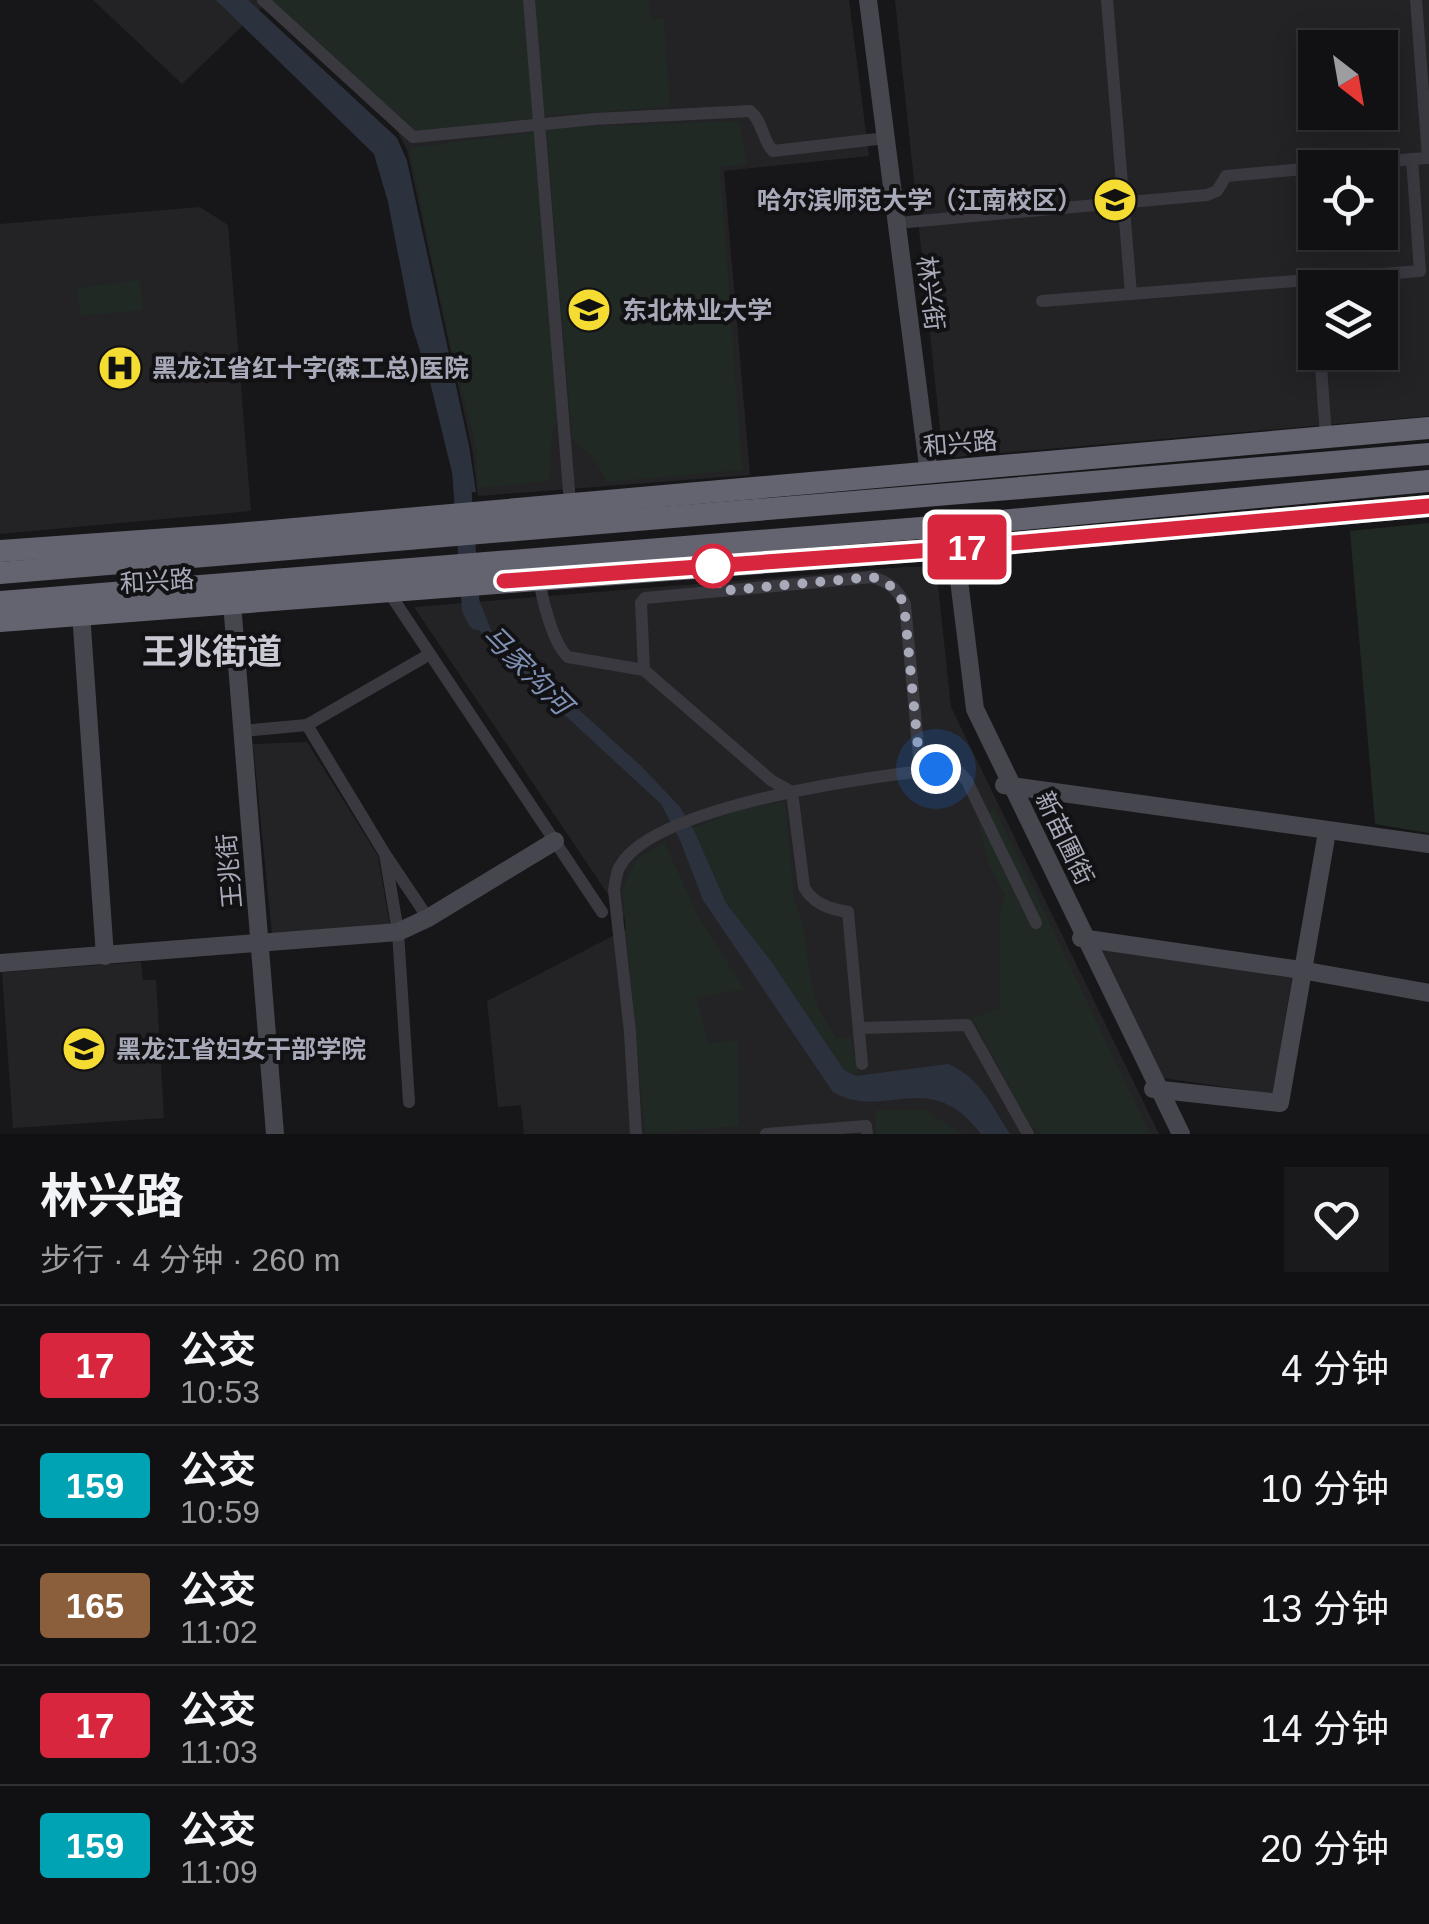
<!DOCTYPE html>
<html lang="zh">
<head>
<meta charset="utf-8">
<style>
	:root { --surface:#111113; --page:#1a1a1c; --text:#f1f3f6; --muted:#9c9da0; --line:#303133 }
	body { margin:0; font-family:Helvetica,"Noto Sans SC",sans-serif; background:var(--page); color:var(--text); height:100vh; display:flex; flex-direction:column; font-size:38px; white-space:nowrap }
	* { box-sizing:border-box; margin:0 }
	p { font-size:32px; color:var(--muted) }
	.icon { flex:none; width:55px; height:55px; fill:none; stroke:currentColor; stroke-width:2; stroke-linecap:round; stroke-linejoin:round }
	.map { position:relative; height:1134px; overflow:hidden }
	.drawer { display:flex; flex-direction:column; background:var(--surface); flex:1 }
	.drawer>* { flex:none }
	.badge { padding:0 20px; border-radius:8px; font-size:35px; line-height:65px }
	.needle { width:65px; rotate:149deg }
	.buttons { position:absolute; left:1298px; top:30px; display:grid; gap:20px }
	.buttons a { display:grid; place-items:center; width:100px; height:100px; border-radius:0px; background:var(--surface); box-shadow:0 5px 25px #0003,0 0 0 2px var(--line); font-size:50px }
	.you { position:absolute; width:50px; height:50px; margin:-25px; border:8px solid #fff; border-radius:50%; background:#1a73e8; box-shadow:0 0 0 15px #1a73e833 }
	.map>.badge { position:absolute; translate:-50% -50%; box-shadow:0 0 0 5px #fff }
	.round { display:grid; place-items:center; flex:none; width:105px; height:105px; border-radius:0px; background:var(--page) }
	.headline { display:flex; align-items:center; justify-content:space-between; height:170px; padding:0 40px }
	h1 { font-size:48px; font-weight:700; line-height:75px }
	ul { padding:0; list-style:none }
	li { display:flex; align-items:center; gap:30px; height:120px; padding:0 40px; border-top:2px solid var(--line) }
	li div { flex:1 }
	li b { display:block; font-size:38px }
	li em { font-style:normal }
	li .badge { min-width:110px; font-weight:700; text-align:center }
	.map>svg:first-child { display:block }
	.built { fill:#232326; fill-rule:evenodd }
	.green { fill:#202923 }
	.water { fill:#2c323d }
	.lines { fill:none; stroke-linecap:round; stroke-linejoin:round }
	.river { stroke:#2c323d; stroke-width:18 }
	.street { stroke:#3a3940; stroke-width:12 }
	.secondary { stroke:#45464e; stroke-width:18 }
	.highway { stroke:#63646f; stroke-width:22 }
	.line-casing { stroke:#fff; stroke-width:22 }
	.line { stroke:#d7263d; stroke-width:15 }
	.walk { stroke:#a8aab9; stroke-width:10; stroke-dasharray:0 18 }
	.stop-dot { fill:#fff; stroke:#d7263d; stroke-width:5 }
	.labels { text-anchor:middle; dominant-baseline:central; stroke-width:8; stroke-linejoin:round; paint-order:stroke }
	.poi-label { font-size:25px; font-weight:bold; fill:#a8aab9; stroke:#121214; text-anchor:start }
	.street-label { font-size:25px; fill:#a8aab9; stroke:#121214 }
	.water-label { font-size:28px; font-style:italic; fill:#7f90b4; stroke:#121214 }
	.district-label { font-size:35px; font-weight:bold; fill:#cacad5; stroke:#121214 }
</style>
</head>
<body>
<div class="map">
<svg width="1429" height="1134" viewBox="0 0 1429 1134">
	<rect width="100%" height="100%" fill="#171719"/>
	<g class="built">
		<path d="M93 0H849L869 156 724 171 750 475 478 496 472 449 407 150 398 132 262 7 182 84Z"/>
		<path d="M895 0H1429V416L943 458ZM1315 48H1380V112H1315ZM1315 168H1380V232H1315ZM1315 288H1380V352H1315Z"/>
		<path d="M200 207 228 225 251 511 0 534V224Z"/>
		<path d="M904 567H936L951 707 1159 1134H524L521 1105 498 1107 487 1001 630 927 414 607Z"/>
		<path d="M307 742 378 856 390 926 272 934 253 744Z"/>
		<path d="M1102 950 1292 978 1273 1094 1163 1078Z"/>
		<path d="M141 962 143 980H156L164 1118 13 1128 2 972Z"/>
	</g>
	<g class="green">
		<path d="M269 0H523L534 118 418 133Z"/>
		<path d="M533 0H649L651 19 664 18 670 107 545 116Z"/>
		<path d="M739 121 747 164 720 167 742 470 607 482 594 458 572 439 546 128Z"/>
		<path d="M535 132 558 420 552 433 549 481 477 488V452L446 326 409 148Z"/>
		<path d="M140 280 143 310 80 316 77 288Z"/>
		<path d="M1429 523V833L1375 824 1350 531Z"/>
		<path d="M785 802 795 902 803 925 813 992 820 1011 836 1038H850L860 1076 844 1070 771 961 726 903 693 828 746 807Z"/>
		<path d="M994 807 1150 1134H1041L1029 1123 972 1018 1000 1008 999 915 1005 896 989 865 978 821Z"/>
		<path d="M664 842 699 918 744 989 697 998 708 1043 738 1040 739 1126 645 1134 622 889 636 861Z"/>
		<path d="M875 1110H925L962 1134H876Z"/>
	</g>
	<g class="water">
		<path d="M216 0H248L397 138 407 161 469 446 476 492 457 493 430 382 412 326 388 202 374 154Z"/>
		<path d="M479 600 491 630 641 766 679 806 693 828 726 903 771 961 844 1070 856 1076 948 1064C979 1076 993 1108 1010 1134H981C929 1065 884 1122 833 1092L703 900 680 840 661 804 491 647 477 627 465 601Z"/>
	</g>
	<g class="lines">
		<path class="river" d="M461 469 471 609 477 621"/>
		<g class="street">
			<path d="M263 0 413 137 595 119 750 111C763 121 762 140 773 151L886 138"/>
			<path d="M529 0 570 503"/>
			<path d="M1107 0 1131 294"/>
			<path d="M1320 168 1412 159"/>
			<path d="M908 222 1207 195 1217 191 1226 176 1315 168"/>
			<path d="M1042 301 1420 271 1412 159 1428 158 1416 0"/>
			<path d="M1320 352 1326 437"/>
			<path d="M539 578C542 599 553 644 568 657L644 670 772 781 792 792 804 887C813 904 830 909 848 912L862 1064"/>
			<path d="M388 591 602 912"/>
			<path d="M307 725 385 854 428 918"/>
			<path d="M242 731 307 725 430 654"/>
			<path d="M920 768 936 769 952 764 967 781 1036 923"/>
			<path d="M385 854 398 932 409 1102"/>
			<path d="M860 1028 967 1025 1028 1134"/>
			<path d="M636 1134 630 1032 614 890C615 884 616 874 619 868 649 808 851 780 914 772L920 768 905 604C897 589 889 582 872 577L645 598 641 603 644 670"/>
			<path d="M766 1134 866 1126 867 1134"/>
		</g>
		<g class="secondary">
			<path d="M868 0 929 474"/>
			<path d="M955 548 975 709 1181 1134"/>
			<path d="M232 603 275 1134"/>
			<path d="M81 613 105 956"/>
			<path d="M1004 785 1429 844"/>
			<path d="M1081 938 1301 970 1429 993"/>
			<path d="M0 963 398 932 428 918 555 841"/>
			<path d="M1153 1089 1280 1103 1327 832"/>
		</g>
		<g class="highway">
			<path d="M0 551 225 535 1429 428"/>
			<path d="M0 573 1429 454"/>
			<path d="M0 602 958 525 1429 481"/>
			<path d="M0 621 955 548 1429 506"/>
		</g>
	</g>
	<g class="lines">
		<defs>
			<path id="line" d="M504 581 946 549 1429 506"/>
		</defs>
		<use href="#line" class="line-casing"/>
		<use href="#line" class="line"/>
		<path class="walk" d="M713 566 721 591 872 577C889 582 896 589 904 604L920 768 936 769"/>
	</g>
	<defs>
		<symbol id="university-disc" viewBox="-11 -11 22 22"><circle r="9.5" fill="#f4dc33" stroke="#121214"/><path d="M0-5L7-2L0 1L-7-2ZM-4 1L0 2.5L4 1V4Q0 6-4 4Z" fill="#111"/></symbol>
		<symbol id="hospital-disc" viewBox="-11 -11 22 22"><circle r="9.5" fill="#f4dc33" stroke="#121214"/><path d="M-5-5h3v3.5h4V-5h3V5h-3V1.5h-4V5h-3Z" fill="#111"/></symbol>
	</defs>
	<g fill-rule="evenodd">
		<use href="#university-disc" x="1090" y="175" width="50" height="50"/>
		<use href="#university-disc" x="564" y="285" width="50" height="50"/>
		<use href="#hospital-disc" x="95" y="343" width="50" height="50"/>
		<use href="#university-disc" x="59" y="1024" width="50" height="50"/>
	</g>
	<circle class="stop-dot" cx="713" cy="566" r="20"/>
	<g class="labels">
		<g class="poi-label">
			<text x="1082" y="200" text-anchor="end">哈尔滨师范大学（江南校区）</text>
			<text x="622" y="310">东北林业大学</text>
			<text x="152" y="368">黑龙江省红十字(森工总)医院</text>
			<text x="116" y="1049">黑龙江省妇女干部学院</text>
		</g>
		<g class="street-label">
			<text transform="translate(931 293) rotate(83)">林兴街</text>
			<text transform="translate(960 443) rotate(-5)">和兴路</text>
			<text transform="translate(157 581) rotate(-4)">和兴路</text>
			<text transform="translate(1065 838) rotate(64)">新苗圃街</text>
			<text transform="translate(229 871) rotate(-95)">王兆街</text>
		</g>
		<g class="water-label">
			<text transform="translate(527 670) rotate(45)">马家沟河</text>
		</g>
		<g class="district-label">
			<text x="212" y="651">王兆街道</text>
		</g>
	</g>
</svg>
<div class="buttons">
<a><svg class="needle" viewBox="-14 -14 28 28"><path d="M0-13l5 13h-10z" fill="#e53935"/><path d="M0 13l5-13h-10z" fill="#9c9da0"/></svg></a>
<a><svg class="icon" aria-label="locate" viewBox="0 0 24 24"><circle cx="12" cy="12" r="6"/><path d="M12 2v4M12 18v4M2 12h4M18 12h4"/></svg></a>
<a><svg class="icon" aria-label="layers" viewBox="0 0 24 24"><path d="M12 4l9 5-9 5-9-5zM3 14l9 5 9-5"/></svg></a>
</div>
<div class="you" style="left:936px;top:769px"></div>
<b class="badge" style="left:967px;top:547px;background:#d7263d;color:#fff">17</b>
</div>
<section class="drawer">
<div class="headline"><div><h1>林兴路</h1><p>步行 · 4 分钟 · 260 m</p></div><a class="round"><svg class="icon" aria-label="heart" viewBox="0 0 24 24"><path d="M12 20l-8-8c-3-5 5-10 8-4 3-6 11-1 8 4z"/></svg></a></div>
<ul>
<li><span class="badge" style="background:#d7263d;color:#fff">17</span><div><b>公交</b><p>10:53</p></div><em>4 分钟</em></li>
<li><span class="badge" style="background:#00a3b4;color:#fff">159</span><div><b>公交</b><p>10:59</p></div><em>10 分钟</em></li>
<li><span class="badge" style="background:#8b5e3c;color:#fff">165</span><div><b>公交</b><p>11:02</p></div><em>13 分钟</em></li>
<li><span class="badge" style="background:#d7263d;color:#fff">17</span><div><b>公交</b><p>11:03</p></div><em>14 分钟</em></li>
<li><span class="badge" style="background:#00a3b4;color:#fff">159</span><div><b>公交</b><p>11:09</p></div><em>20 分钟</em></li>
</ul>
</section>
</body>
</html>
